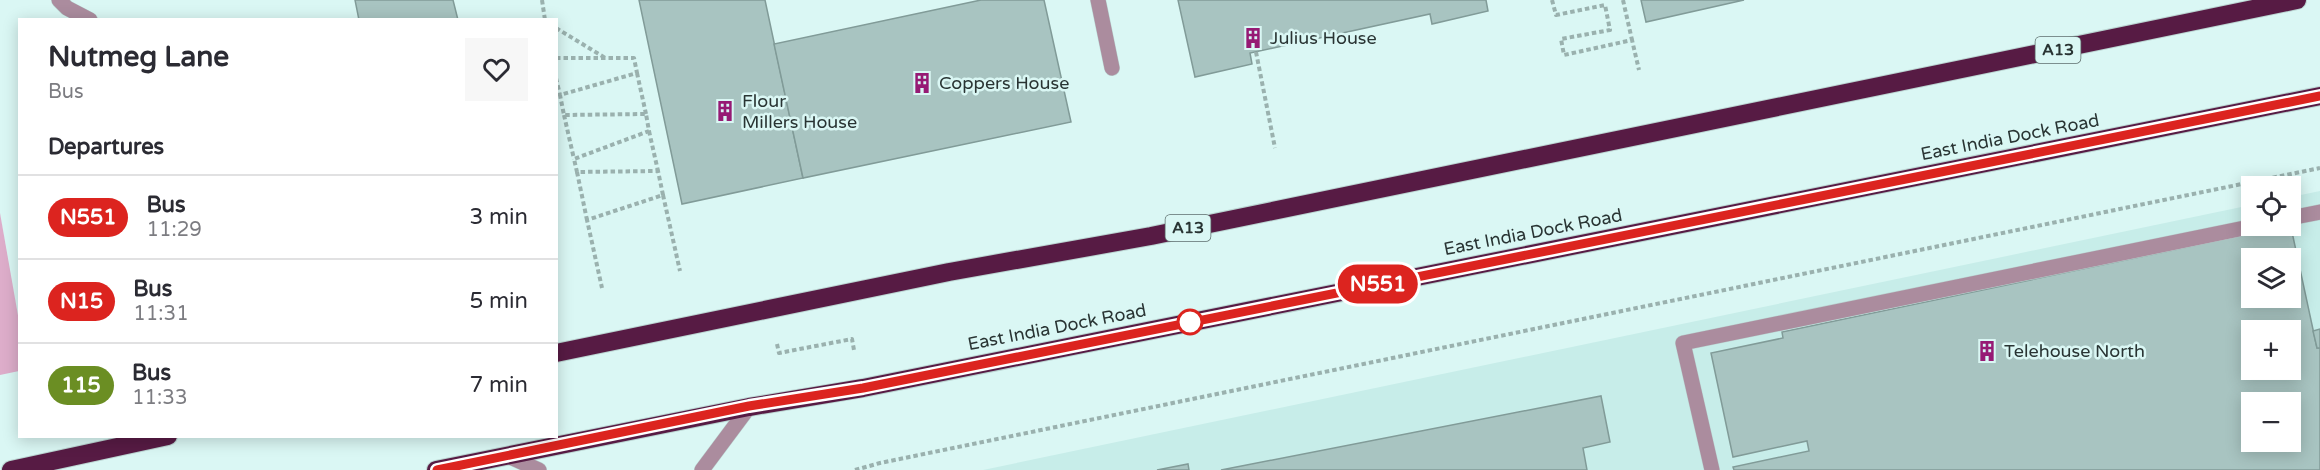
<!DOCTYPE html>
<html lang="en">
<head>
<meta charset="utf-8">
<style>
	:root { --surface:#fff; --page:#f7f7f7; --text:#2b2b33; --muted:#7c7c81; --line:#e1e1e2 }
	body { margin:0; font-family:"Varela Round",sans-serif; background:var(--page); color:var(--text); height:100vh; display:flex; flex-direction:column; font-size:22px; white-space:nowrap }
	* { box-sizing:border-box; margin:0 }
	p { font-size:20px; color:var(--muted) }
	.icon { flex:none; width:33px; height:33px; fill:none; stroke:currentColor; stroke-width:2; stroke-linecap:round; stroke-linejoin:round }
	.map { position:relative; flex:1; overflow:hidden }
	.side { position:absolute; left:18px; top:18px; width:540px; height:420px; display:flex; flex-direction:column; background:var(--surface); border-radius:0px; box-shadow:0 3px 15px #0003 }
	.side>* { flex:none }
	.badge { padding:0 12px; border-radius:20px; font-size:21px; line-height:39px }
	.controls { position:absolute; left:2241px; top:176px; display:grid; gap:12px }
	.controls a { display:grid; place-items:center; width:60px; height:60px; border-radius:0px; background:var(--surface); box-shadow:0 3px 15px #0003; font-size:30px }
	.map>.badge { position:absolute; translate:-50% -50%; box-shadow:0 0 0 3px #fff }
	h2 { padding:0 30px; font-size:22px; line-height:54px }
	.round { display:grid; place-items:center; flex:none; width:63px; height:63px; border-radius:0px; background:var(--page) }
	.overview { display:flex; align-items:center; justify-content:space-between; height:102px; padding:0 30px }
	h1 { font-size:28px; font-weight:700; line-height:45px }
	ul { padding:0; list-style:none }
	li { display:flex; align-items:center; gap:18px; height:84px; padding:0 30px; border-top:2px solid var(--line) }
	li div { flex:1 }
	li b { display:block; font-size:22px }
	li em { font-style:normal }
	li .badge { min-width:66px; font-weight:700; text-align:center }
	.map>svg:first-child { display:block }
	.built { fill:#c7ede9; fill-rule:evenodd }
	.green { fill:#ddadca }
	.building { fill:#a8c4c1; stroke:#819b98; stroke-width:1.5; fill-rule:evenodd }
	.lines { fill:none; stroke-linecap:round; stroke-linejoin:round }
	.minor-casing { stroke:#bad4d1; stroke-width:16 }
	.highway-casing { stroke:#bad4d1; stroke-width:20 }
	.path { stroke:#9ab1ae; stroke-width:4; stroke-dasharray:4.5 3; stroke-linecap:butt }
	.minor { stroke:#ab8c9e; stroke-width:15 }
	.highway { stroke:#571b44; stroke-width:18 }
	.line-casing { stroke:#fff; stroke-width:14 }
	.line { stroke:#dc241f; stroke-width:9 }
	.stop-dot { fill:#fff; stroke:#dc241f; stroke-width:3 }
	.labels { text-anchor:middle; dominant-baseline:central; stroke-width:5; stroke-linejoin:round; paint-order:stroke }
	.shield { fill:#daf7f4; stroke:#5e6e6d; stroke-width:1.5 }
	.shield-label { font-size:16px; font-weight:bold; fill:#293433 }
	.poi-label { font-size:18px; fill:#293433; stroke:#daf7f4; text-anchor:start }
	.street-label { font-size:18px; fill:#293433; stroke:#daf7f4 }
</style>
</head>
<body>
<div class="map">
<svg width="2320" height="470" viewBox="0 0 2320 470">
	<rect width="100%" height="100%" fill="#daf7f4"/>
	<path class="built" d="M2320 191V470H983L2251 205 2252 225H2290L2291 197ZM2252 258H2290V297H2252ZM2252 330H2290V369H2252ZM2252 402H2290V441H2252Z"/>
	<path class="green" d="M0 213 19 321V371L0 375Z"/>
	<g class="building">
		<path d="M355 0H453L458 20H359Z"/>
		<path d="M639 0H765L803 178 682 204Z"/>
		<path d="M981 0H1044L1071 122 803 178 774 44Z"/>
		<path d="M1178 0H1486L1488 11 1432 24 1430 14 1250 53 1252 64 1195 77Z"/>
		<path d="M1641 0H1744L1646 22Z"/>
		<path d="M2283 227 2284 234 2292 232 2317 348H2320V470H1734L1733 467 1809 451 1807 441 1733 457 1711 353 1783 338 1782 332ZM2252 258H2290V297H2252ZM2252 330H2290V369H2252ZM2252 402H2290V441H2252Z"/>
		<path d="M2320 329V348H2317L2313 331Z"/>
		<path d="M1601 396 1610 442 1583 448 1587 470H1221Z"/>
		<path d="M1188 464 1189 470H1157Z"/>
	</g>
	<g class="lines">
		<defs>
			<g id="minor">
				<path d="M59 0 67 8 90 20"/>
				<path d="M1098 0 1112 68"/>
				<path d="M2290 218 2320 212"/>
				<path d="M508 456 539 470"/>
				<path d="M702 470 749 407"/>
				<path d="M1712 470 1683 343 2259 225"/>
			</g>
			<g id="highway">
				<path d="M556 353 949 272 1151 236 2297 0"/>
				<path d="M11 470 168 436"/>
				<path d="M436 470 749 407 863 388 2320 96"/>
			</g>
		</defs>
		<use href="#minor" class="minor-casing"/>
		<use href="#highway" class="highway-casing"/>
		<g class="path">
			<path d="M542 0 545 20"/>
			<path d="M1552 0 1556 15 1605 5 1610 30 1561 39 1564 55 1632 40 1639 70"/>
			<path d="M1623 0 1632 40"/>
			<path d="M556 28 607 59"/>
			<path d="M1256 52 1275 148"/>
			<path d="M556 58H634L637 73 560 95 564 115 646 114 649 131 574 159 577 172 658 171 663 195 587 220 602 288"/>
			<path d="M637 73 646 114"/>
			<path d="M556 78 560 95"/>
			<path d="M564 115 574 159"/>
			<path d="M649 131 658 171"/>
			<path d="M577 172 587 220"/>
			<path d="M663 195 680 271"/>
			<path d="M777 344 779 353 852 339 854 350"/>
			<path d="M855 470 880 463 2320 168"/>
		</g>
		<use href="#minor" class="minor"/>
		<use href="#highway" class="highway"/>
	</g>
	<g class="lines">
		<defs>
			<path id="line" d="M437 470 749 406 863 388 2320 96"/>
		</defs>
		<use href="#line" class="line-casing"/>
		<use href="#line" class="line"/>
	</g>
	<defs>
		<symbol id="building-bare" viewBox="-9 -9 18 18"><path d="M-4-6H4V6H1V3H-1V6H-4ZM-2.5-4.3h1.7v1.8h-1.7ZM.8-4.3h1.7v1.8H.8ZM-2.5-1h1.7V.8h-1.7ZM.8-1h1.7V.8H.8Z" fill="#961a74" stroke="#daf7f4" stroke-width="2.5" paint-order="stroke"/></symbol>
	</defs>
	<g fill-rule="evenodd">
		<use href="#building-bare" x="1238" y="23" width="30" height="30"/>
		<use href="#building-bare" x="907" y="68" width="30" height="30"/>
		<use href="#building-bare" x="710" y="96" width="30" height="30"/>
		<use href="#building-bare" x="1972" y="336" width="30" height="30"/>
	</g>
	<circle class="stop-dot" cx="1190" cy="322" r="12"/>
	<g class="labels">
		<g class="shield">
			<rect x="2035.5" y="37" width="45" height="26" rx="4.5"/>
			<rect x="1165.5" y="215" width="45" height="26" rx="4.5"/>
		</g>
		<g class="shield-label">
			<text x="2058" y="50">A13</text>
			<text x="1188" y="228">A13</text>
		</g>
		<g class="poi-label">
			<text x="1270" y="38">Julius House</text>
			<text x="939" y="83">Coppers House</text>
			<text x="742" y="101">Flour<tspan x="742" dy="21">Millers House</tspan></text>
			<text x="2004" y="351">Telehouse North</text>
		</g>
		<g class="street-label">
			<text transform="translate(2010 137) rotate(-11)">East India Dock Road</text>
			<text transform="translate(1533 232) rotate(-11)">East India Dock Road</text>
			<text transform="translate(1057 327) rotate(-11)">East India Dock Road</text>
		</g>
	</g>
</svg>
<div class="controls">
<a><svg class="icon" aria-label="locate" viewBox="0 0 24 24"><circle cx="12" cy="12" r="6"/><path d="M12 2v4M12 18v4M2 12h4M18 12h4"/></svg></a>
<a><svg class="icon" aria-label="layers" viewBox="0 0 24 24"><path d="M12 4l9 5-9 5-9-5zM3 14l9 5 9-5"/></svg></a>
<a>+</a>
<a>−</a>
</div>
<b class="badge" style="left:1378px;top:284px;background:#dc241f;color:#fff">N551</b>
<section class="side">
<div class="overview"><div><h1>Nutmeg Lane</h1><p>Bus</p></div><a class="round"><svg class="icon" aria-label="heart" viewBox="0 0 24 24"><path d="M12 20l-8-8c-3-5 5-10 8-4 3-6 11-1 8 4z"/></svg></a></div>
<h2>Departures</h2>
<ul>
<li><span class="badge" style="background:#dc241f;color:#fff">N551</span><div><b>Bus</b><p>11:29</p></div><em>3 min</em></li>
<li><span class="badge" style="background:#dc241f;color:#fff">N15</span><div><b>Bus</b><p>11:31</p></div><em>5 min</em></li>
<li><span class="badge" style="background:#6b8e23;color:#fff">115</span><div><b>Bus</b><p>11:33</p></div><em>7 min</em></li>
</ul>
</section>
</div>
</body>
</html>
